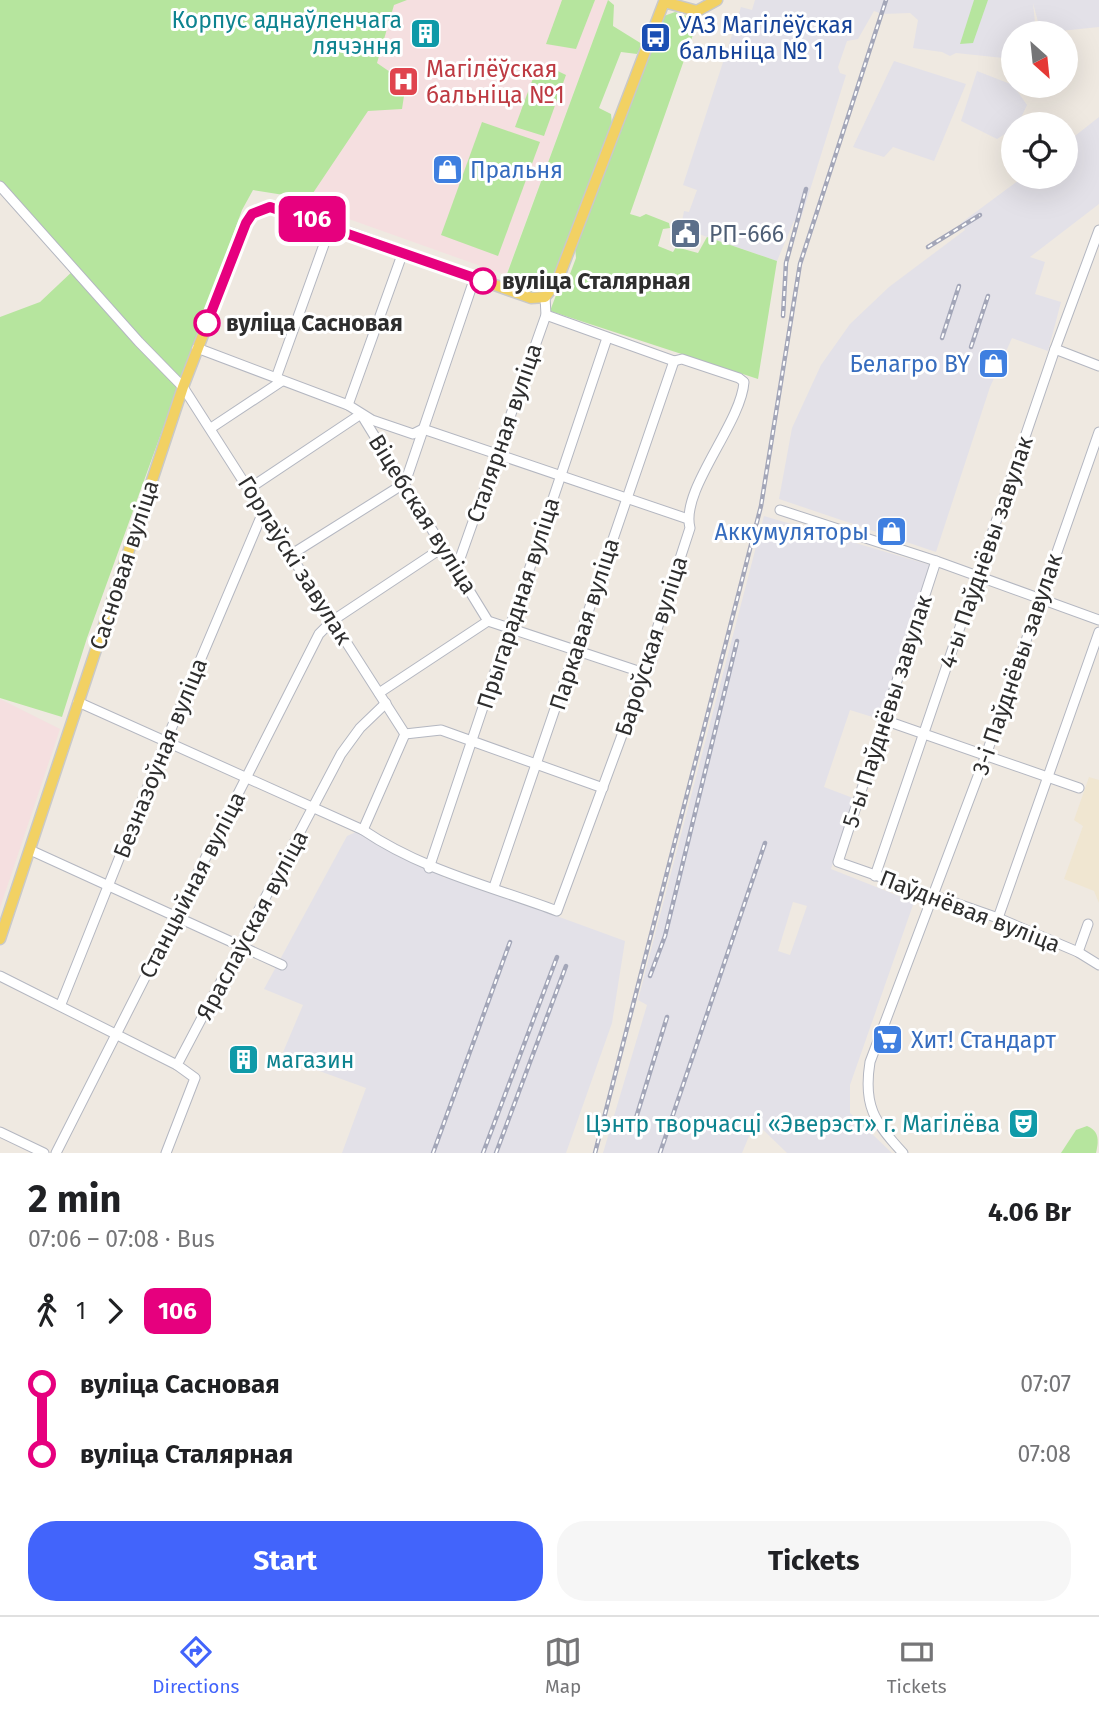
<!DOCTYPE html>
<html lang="en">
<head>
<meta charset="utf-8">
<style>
	:root { --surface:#fff; --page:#f6f6f6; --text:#202124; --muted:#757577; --line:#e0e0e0; --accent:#4264fb }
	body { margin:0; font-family:"Fira Sans",sans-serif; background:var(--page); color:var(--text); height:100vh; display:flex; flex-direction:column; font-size:26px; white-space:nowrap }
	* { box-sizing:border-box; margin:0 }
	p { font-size:23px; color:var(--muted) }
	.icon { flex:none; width:38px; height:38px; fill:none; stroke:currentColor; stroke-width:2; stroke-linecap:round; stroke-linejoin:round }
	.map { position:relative; height:1153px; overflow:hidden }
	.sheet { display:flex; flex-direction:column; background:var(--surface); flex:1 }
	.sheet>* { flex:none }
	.badge { padding:0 14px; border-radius:10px; font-size:24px; line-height:46px }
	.needle { width:46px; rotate:153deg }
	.tools { position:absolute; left:1001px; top:21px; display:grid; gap:14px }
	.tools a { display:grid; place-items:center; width:77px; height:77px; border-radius:50%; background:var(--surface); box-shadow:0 7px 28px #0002; font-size:35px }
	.map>.badge { position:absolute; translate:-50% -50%; box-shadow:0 0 0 4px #fff }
	.legs { display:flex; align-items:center; gap:10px; height:77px; padding:0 28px; font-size:23px }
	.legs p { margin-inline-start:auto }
	.summary { display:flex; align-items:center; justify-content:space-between; height:119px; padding:0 28px }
	h1 { font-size:38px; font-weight:700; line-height:52px }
	.primary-button { display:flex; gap:14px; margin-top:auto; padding:14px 28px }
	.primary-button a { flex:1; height:80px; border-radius:28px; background:var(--accent); color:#fff; font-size:28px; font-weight:700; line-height:80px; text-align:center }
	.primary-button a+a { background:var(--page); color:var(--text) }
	ul { padding:0 28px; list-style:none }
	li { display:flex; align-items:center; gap:24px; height:70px; font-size:26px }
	li i { display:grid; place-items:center; width:10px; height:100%; margin:0 9px; background:currentColor }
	li i::after { content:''; width:18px; height:18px; margin:-9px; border:5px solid; border-radius:50%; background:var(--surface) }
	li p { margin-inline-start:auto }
	li:first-child i { background:linear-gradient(#0000 50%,currentColor 0) }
	li:last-child i { background:linear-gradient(currentColor 50%,#0000 0) }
	.dock { display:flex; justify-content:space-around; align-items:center; height:98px; border-top:2px solid var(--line); background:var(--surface); font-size:19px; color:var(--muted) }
	.dock a { display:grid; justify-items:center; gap:4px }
	.dock .current { color:var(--accent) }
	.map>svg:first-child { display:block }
	.industrial { fill:#e3e1e8; fill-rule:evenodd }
	.education { fill:#f0e6d1 }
	.medical { fill:#f5dfe0 }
	.green { fill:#b6e59e }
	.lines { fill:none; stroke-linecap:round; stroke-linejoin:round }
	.minor-casing { stroke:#b4b7c1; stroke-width:11 }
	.major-casing { stroke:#c9c9c9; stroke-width:13 }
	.minor { stroke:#fff; stroke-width:9 }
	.major { stroke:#f2d163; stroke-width:10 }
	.rail-casing { stroke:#a3a6b8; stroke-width:4.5 }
	.rail { stroke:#fff; stroke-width:2; stroke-dasharray:5; stroke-linecap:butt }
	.line-1-casing { stroke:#fff; stroke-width:16 }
	.line-1 { stroke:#e6007e; stroke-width:10 }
	.stop-1-dot { fill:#fff; stroke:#e6007e; stroke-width:3.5 }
	.labels { text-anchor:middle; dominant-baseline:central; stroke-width:6; stroke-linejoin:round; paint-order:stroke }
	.culture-label { font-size:23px; fill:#0d838f; stroke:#fff; text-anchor:end }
	.transit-label { font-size:23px; fill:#164399; stroke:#fff; text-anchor:start }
	.health-label { font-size:23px; fill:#be3a42; stroke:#fff; text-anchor:start }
	.shop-label { font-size:23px; fill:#366cbe; stroke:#fff; text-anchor:start }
	.service-label { font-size:23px; fill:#4e5e75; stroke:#fff; text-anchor:start }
	.stop-label { font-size:23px; font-weight:bold; fill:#2e2e2e; stroke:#fff; text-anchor:start }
	.street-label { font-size:23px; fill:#2e2e2e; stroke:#fff }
</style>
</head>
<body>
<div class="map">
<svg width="1099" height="1153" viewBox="0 0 1099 1153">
	<rect width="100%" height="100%" fill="#efe9e1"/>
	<g class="industrial">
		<path d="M755 0H1099V27L1041 33 1033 3 1036 33H1013V59L956 53 950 56 942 52 913 48 918 20 910 13 882 14 874 11 858 39 847 41 838 67 840 73 846 75 810 190 800 221H794L777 261 693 232 690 241 679 237 684 211 689 212 697 190 683 185 741 7 752 10Z"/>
		<path d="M894 61 966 84 934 161 893 147 884 157 853 147Z"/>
		<path d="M977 71 1013 85 1027 105 1018 124H1013V129L997 139 961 121Z"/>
		<path d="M1099 117V204L1030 257 1045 262 1035 294 1061 302 1048 351 1012 338 1004 356 1001 355 998 362 1001 363 990 387 936 552 779 499 792 428 821 365 850 324 889 287 965 230 961 223 1023 177H1066V143Z"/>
		<path d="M764 516 930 565 879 719 850 710 824 787 853 798 831 869 914 902 850 1085V1113L892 1153H787L755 1122 742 1153H603L647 1005 638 1000ZM793 902 807 906 790 955 778 951Z"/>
		<path d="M356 832 435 868 444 878 450 877 625 941 612 1023 566 1153H342L366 1088 281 1057 303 1005 264 989 347 836Z"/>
	</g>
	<path class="education" d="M1089 777 1099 780V903L1094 891 1064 879 1083 826 1074 820Z"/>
	<g class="medical">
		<path d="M261 0H608L506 275 194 164Z"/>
		<path d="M0 699 60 729 0 908Z"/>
	</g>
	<g class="green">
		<path d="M0 0H407L394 5 377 63 406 83 402 109 368 111 309 199 253 190 242 210 87 638 62 717 0 698V317L40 302 76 268 0 184Z"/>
		<path d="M562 0H595L576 49 546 44Z"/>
		<path d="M608 0 614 5 613 26 642 44 637 54 621 52 599 108 611 114 612 124 553 281 542 292H527L504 282Z"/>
		<path d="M974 0H988L973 43 960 44Z"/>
		<path d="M675 12 693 18 696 26 630 214 640 217 646 214 669 223 670 228 663 229 658 246 673 252 676 247 698 253 707 237 777 261 758 379 550 311 558 290H564L576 258 575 246 653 43H657L660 36 657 32 664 16Z"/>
		<path d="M539 62 566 75 544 136 515 127Z"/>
		<path d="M482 122 540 142 498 256 441 235Z"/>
		<path d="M1087 1126C1099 1131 1099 1140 1096 1153H1061L1076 1130Z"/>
	</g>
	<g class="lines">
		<defs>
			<g id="minor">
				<path d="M0 186 139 342 183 387 405 734"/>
				<path d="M197 348 348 405 372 420 413 434 423 429 688 519"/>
				<path d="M1055 349 1099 366"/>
				<path d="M276 378 331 225"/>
				<path d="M348 405 403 252"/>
				<path d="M211 428 282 381"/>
				<path d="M250 488 361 414 488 621 641 672"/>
				<path d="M780 510 936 561 1099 620"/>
				<path d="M292 554 405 483 475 277"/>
				<path d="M936 561 838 862 998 918 1078 952 1099 965"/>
				<path d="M457 567 546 315 545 297"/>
				<path d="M379 693 488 621"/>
				<path d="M78 702 363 830C422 870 490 886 557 911L625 727 690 528C680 490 741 424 744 382L739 378 682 359 674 361 546 315"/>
				<path d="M884 720 1079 788"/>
				<path d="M405 734 441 730 603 788"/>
				<path d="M363 830 405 734"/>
				<path d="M30 850 282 965"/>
				<path d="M429 868 607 338"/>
				<path d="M875 876 1055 349 1099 230"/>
				<path d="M494 887 674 361"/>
				<path d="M998 918 1099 632"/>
				<path d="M1078 952 1088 924"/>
				<path d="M0 976 177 1065"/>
				<path d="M61 1004 166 741 263 512"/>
				<path d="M0 1132 44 1153"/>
				<path d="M56 1153 319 634 332 621 442 548"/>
				<path d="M166 1153 195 1078 177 1065 341 754 360 728 386 703"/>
				<path d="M903 1153C874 1122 863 1105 870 1062L986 755 1099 432"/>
			</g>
			<path id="major" d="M0 939 183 387 246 223C256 210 264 206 280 208L531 298 545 297 557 282 664 2 697 11 717 0"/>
		</defs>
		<use href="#minor" class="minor-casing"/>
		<use href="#major" class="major-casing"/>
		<use href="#minor" class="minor"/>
		<use href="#major" class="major"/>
		<defs>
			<g id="rail">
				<path d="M928 247 980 215"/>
				<path d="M783 316 786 263 806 189"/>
				<path d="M942 338 959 286"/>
				<path d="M971 347 988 296"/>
				<path d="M650 976 665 936 737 641"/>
				<path d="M636 1118 667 1017"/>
				<path d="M433 1153 510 942"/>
				<path d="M483 1153 557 957"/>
				<path d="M496 1153 566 966"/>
				<path d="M595 1153 761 506 800 264 886 0"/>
				<path d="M660 1153 765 843"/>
			</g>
		</defs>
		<use href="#rail" class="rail-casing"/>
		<use href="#rail" class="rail"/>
	</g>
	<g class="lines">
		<defs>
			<path id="line-1" d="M207 323 246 223 252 214 270 207 483 281"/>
		</defs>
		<use href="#line-1" class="line-1-casing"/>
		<use href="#line-1" class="line-1"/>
	</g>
	<defs>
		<symbol id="building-square" viewBox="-11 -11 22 22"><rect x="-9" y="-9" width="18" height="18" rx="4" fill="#0f9aa8" stroke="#fff"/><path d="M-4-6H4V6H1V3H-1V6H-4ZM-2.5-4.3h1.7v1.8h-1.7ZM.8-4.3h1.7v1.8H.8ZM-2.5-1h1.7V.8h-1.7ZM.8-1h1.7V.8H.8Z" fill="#fff"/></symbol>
		<symbol id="bus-square" viewBox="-11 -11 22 22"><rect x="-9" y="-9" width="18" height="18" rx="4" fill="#1a4fb4" stroke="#fff"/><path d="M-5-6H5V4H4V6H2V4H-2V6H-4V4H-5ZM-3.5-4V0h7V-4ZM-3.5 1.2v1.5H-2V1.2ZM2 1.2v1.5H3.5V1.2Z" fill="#fff"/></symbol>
		<symbol id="hospital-square" viewBox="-11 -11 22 22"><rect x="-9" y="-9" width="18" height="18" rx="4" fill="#e0444e" stroke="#fff"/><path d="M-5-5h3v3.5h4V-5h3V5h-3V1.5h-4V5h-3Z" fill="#fff"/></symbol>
		<symbol id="shop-square" viewBox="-11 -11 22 22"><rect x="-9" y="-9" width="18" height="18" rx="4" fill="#3f7fe0" stroke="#fff"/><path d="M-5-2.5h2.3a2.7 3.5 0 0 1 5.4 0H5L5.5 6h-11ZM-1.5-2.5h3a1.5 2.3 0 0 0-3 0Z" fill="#fff"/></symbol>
		<symbol id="civic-square" viewBox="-11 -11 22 22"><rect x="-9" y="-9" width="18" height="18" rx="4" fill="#5c6f8a" stroke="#fff"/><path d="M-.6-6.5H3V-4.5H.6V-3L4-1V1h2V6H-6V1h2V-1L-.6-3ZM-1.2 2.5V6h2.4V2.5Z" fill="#fff"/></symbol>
		<symbol id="supermarket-square" viewBox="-11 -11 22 22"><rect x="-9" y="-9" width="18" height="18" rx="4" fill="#3f7fe0" stroke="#fff"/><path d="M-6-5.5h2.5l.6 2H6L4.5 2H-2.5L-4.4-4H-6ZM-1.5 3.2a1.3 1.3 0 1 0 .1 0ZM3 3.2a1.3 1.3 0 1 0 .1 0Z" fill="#fff"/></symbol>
		<symbol id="theatre-square" viewBox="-11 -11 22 22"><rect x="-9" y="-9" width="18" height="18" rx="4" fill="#0f9aa8" stroke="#fff"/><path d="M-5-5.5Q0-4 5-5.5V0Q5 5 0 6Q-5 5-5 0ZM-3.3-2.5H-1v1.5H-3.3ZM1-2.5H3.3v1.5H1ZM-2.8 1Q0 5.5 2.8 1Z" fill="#fff"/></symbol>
	</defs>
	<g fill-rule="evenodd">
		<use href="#building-square" x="408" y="16" width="35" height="35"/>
		<use href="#bus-square" x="638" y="20" width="35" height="35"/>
		<use href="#hospital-square" x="386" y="64" width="35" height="35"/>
		<use href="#shop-square" x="430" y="152" width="35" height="35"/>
		<use href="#civic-square" x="668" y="216" width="35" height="35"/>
		<use href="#shop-square" x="976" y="346" width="35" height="35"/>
		<use href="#shop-square" x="874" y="514" width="35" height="35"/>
		<use href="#supermarket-square" x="870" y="1022" width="35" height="35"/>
		<use href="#building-square" x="226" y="1042" width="35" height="35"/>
		<use href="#theatre-square" x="1006" y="1106" width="35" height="35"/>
	</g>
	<g class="stop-1-dot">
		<circle cx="483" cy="281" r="12"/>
		<circle cx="207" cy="323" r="12"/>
	</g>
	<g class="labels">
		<g class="culture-label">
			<text x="402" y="20">Корпус аднаўленчага<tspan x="402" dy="26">лячэння</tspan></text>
			<text x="266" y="1060" text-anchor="start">магазин</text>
			<text x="1000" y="1124">Цэнтр творчасці «Эверэст» г. Магілёва</text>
		</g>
		<g class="transit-label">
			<text x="679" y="25">УАЗ Магілёўская<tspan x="679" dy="26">бальніца № 1</tspan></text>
		</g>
		<g class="health-label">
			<text x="426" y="69">Магілёўская<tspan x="426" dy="26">бальніца №1</tspan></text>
		</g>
		<g class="shop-label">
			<text x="470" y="170">Пральня</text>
			<text x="970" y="364" text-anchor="end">Белагро BY</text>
			<text x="869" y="532" text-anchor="end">Аккумуляторы</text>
			<text x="911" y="1040">Хит! Стандарт</text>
		</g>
		<g class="service-label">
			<text x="709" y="234">РП-666</text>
		</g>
		<g class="stop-label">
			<text x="502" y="281">вуліца Сталярная</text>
			<text x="226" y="323">вуліца Сасновая</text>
		</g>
		<g class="street-label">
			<text transform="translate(504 433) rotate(-71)">Сталярная вуліца</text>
			<text transform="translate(423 514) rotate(58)">Віцебская вуліца</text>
			<text transform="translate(986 552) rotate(-71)">4-ы Паўднёвы завулак</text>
			<text transform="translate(295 560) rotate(58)">Горлаўскі завулак</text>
			<text transform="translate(124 565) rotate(-72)">Сасновая вуліца</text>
			<text transform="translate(518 603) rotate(-72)">Прыгарадная вуліца</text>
			<text transform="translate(584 624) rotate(-72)">Паркавая вуліца</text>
			<text transform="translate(651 646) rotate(-72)">Бароўская вуліца</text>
			<text transform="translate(1017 664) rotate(-71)">3-і Паўднёвы завулак</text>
			<text transform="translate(887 711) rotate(-72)">5-ы Паўднёвы завулак</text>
			<text transform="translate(160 758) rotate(-68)">Безназоўная вуліца</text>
			<text transform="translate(192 885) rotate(-63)">Станцыйная вуліца</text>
			<text transform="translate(970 911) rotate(21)">Паўднёвая вуліца</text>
			<text transform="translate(252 925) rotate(-62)">Яраслаўская вуліца</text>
		</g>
	</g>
</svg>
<div class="tools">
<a><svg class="needle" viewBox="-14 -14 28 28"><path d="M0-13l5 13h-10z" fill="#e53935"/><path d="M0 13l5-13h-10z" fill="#757577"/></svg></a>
<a><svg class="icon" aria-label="locate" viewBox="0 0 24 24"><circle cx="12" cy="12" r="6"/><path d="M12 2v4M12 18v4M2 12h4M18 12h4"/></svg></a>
</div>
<b class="badge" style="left:312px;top:219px;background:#e6007e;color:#fff">106</b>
</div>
<section class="sheet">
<div class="summary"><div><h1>2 min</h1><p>07:06 – 07:08 · Bus</p></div><b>4.06 Br</b></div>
<div class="legs"><svg class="icon" aria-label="walk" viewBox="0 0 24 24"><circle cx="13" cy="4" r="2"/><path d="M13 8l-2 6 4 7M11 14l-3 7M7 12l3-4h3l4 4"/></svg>1<svg class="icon" aria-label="forward" viewBox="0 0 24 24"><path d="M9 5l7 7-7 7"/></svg><b class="badge" style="background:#e6007e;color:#fff">106</b></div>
<ul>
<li><i style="color:#e6007e"></i><b>вуліца Сасновая</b><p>07:07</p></li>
<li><i style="color:#e6007e"></i><b>вуліца Сталярная</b><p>07:08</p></li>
</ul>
<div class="primary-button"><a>Start</a><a>Tickets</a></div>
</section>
<nav class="dock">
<a class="current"><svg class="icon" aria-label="directions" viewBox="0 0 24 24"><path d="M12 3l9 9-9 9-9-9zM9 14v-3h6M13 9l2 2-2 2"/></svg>Directions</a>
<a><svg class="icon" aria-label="map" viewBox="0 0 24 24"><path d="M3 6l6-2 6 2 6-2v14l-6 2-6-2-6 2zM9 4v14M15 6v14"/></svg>Map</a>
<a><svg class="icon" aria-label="tickets" viewBox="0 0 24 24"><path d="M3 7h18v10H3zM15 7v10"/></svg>Tickets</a>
</nav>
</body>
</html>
